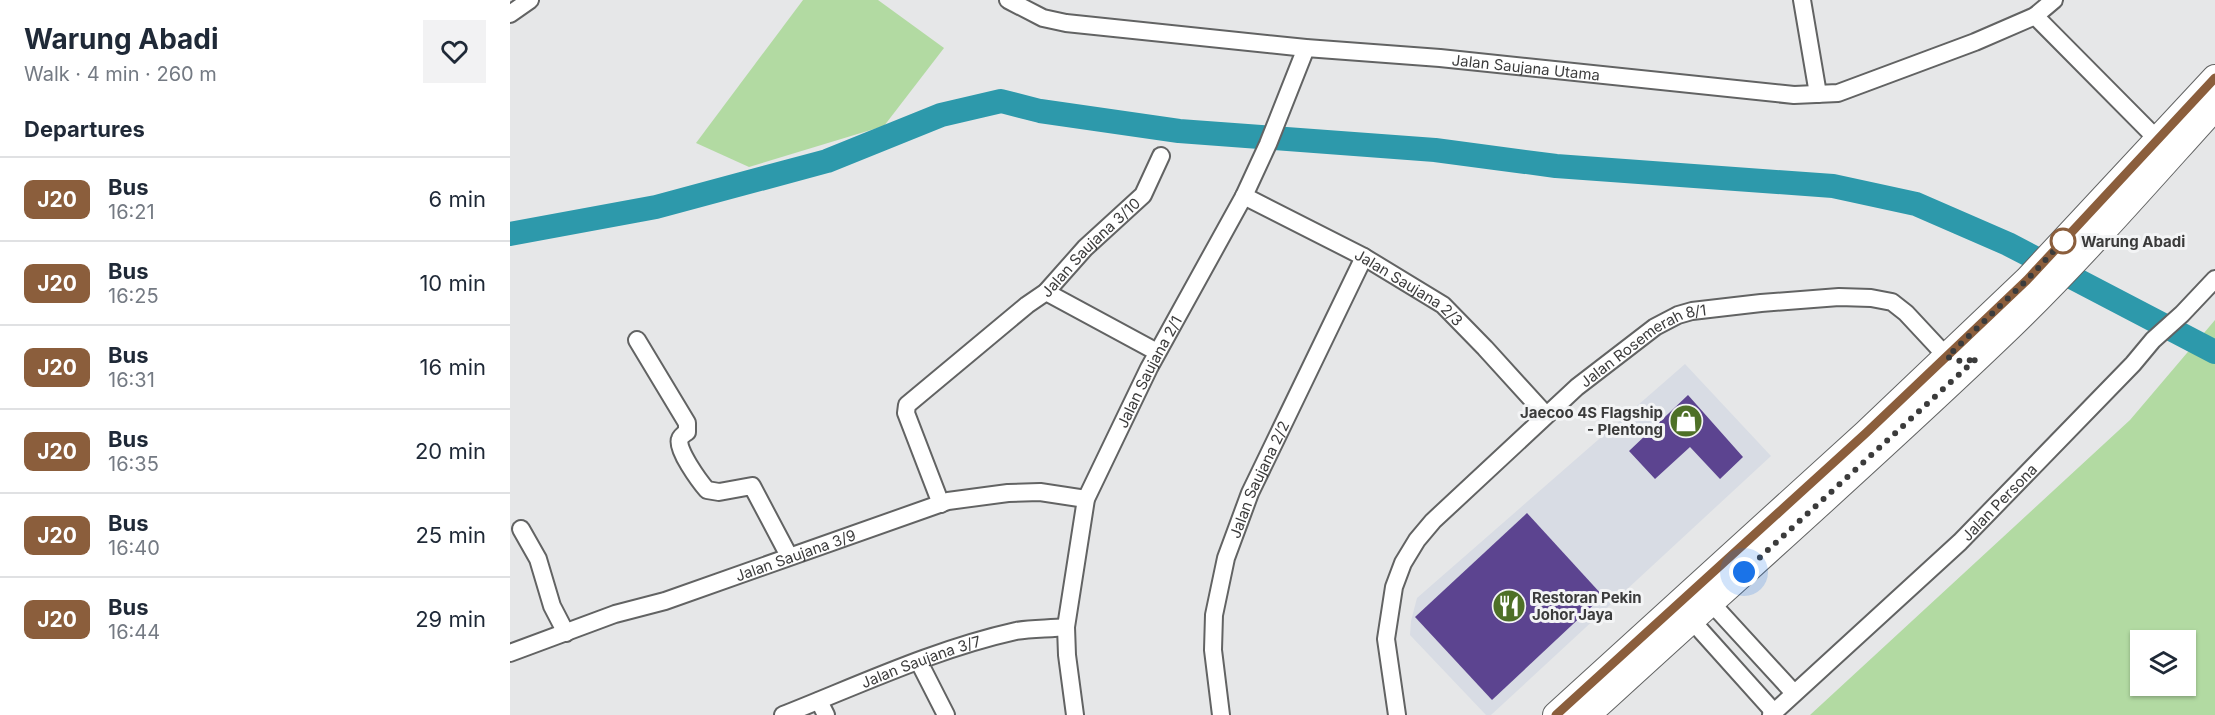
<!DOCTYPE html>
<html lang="en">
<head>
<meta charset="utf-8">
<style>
	:root { --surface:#fff; --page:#f2f2f3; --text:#1f2937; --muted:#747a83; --line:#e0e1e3 }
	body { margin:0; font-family:Inter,sans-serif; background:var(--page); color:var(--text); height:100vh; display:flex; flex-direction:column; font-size:22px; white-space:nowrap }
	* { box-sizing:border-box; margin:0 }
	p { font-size:20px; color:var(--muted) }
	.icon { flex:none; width:33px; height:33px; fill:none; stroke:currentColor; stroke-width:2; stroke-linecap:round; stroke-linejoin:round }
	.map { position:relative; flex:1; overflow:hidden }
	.details { display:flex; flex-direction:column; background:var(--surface); width:510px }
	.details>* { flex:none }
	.badge { padding:0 12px; border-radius:9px; font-size:21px; line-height:39px }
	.tools { position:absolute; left:1620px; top:630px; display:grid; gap:12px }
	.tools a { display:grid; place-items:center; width:66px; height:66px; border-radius:0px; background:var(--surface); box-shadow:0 2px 4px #0004; font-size:30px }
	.you { position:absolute; width:30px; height:30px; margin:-15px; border:4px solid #fff; border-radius:50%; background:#1a73e8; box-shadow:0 0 0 9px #1a73e833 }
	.map>.badge { position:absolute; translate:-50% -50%; box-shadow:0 0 0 3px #fff }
	h2 { padding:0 24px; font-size:22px; line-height:54px }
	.round { display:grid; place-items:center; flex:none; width:63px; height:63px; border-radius:0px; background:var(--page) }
	.overview { display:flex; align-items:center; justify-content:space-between; height:102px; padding:0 24px }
	h1 { font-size:28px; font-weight:700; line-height:45px }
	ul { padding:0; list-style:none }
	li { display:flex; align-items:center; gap:18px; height:84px; padding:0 24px; border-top:2px solid var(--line) }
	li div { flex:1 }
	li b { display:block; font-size:22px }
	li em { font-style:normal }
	li .badge { min-width:66px; font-weight:700; text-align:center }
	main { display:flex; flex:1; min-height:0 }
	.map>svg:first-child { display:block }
	.built { fill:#d8dce4 }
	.green { fill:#b2daa2; fill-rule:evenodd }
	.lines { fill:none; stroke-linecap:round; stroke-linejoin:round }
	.river { stroke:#2d99ab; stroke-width:24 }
	.building { fill:#5c4490 }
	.minor-casing { stroke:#626363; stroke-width:20 }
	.primary-casing { stroke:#626363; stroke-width:28 }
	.minor { stroke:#fff; stroke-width:16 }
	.primary { stroke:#fff; stroke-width:26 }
	.line-casing { stroke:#fff; stroke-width:14 }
	.line { stroke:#8b5e3c; stroke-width:9 }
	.walk { stroke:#3b3b3b; stroke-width:6; stroke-dasharray:0 10.8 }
	.stop-dot { fill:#fff; stroke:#8b5e3c; stroke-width:3 }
	.labels { text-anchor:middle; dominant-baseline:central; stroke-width:6; stroke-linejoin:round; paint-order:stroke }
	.street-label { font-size:15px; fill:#3b3b3b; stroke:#f3f4f5 }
	.stop-label { font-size:15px; font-weight:bold; fill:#3b3b3b; stroke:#f3f4f5; text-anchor:start }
	.poi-label { font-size:15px; font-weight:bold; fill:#3b3b3b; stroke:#f3f4f5; text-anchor:end }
</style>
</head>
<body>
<main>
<section class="details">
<div class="overview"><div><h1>Warung Abadi</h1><p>Walk · 4 min · 260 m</p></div><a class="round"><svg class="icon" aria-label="heart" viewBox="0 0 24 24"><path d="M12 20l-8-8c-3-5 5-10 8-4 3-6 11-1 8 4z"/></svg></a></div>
<h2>Departures</h2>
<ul>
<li><span class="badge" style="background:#8b5e3c;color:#fff">J20</span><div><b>Bus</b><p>16:21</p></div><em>6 min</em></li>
<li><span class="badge" style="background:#8b5e3c;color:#fff">J20</span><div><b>Bus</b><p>16:25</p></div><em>10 min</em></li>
<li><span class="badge" style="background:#8b5e3c;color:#fff">J20</span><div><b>Bus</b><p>16:31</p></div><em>16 min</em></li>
<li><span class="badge" style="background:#8b5e3c;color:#fff">J20</span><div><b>Bus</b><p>16:35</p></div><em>20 min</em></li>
<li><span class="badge" style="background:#8b5e3c;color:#fff">J20</span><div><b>Bus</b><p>16:40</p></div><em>25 min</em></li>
<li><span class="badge" style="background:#8b5e3c;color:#fff">J20</span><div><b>Bus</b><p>16:44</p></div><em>29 min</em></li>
</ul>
</section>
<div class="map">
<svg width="1705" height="715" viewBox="0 0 1705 715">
	<rect width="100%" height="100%" fill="#e6e7e8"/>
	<path class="built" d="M1175 364 1261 456 981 715H976L900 635 901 621 907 598Z"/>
	<g class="green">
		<path d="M293 0H368L434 48 374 126 239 167 186 143Z"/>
		<path d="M1705 320V715H1300L1620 420ZM1676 640V686H1630V640Z"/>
	</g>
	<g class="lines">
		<path class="river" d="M0 234 146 207 317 161 431 115 491 101 530 111 669 131 925 150 1046 166 1323 186 1406 204 1498 244 1705 352"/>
	</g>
	<g class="building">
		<path d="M1178 395 1233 457 1210 479 1180 447 1145 479 1119 451Z"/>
		<path d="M1017 513 1093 596 982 700 905 617Z"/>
	</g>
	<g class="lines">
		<defs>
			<g id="minor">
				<path id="s1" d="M498 0 533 18 556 23 796 48 930 58 1284 95 1328 93 1465 42 1525 16 1544 0"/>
				<path d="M1292 0 1308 94"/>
				<path d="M0 14 20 0"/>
				<path d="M1525 16 1647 139"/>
				<path id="s2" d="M734 196 854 257 933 305 975 348 1036 415"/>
				<path d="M536 292 647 352"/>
				<path d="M127 340 177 423V432C174 434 171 436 170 439 165 448 190 482 197 490L209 492 242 486 279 556"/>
				<path id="s3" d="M431 504 396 413 397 405 517 305 536 292 575 248 633 195 651 156"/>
				<path d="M11 529 28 559 42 606 56 633"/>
				<path d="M1195 596 1284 693"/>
				<path d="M1176 614 1264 712"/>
				<path id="s4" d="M0 653 105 614 155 601 438 501 498 493 530 492 576 499"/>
				<path d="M409 662 436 715"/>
				<path d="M309 701 316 715"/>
				<path id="s5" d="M273 715C349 685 425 649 506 631 522 628 540 629 556 627"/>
				<path id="s6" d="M565 715 557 655 556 627 576 499 639 368 734 196 758 144 796 48"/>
				<path id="s7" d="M711 715 703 650 704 615 716 558 740 493 854 257"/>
				<path id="s8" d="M887 715 876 639 884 587 893 563 907 540 923 521 1067 387 1145 327 1168 315 1182 311 1251 303 1329 297 1361 298 1382 302 1396 313 1437 357"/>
				<path id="s9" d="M1261 715 1450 542 1623 364 1643 340 1672 314 1705 279"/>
			</g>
			<g id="primary">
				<path d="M1046 715 1356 433 1517 280 1705 78"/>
				<path d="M1077 715C1218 585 1363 459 1501 326 1572 257 1638 181 1705 107"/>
			</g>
		</defs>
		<use href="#minor" class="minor-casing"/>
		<use href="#primary" class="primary-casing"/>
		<use href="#minor" class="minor"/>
		<use href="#primary" class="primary"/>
	</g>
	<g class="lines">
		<defs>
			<path id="line" d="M1046 715 1356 433 1517 280 1705 78"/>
		</defs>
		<use href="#line" class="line-casing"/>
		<use href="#line" class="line"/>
		<path class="walk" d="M1234 572 1467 358 1454 362 1437 357 1517 280 1553 241"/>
	</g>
	<defs>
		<symbol id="shop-disc" viewBox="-11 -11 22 22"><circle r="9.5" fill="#4e7027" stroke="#f3f4f5"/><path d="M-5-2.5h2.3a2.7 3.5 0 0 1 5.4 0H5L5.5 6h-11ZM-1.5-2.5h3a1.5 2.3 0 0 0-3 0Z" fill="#fff"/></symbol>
		<symbol id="restaurant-disc" viewBox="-11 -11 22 22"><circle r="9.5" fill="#4e7027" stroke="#f3f4f5"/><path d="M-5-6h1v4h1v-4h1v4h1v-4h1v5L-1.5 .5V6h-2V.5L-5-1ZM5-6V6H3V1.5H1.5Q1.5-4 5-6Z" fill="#fff"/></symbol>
	</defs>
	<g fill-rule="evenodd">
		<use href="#shop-disc" x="1157" y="402" width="38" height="38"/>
		<use href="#restaurant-disc" x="980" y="587" width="38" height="38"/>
	</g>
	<circle class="stop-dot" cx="1553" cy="241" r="12"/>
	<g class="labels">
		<g class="street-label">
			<text stroke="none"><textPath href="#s1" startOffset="525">Jalan Saujana Utama</textPath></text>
			<text stroke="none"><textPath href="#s3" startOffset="348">Jalan Saujana 3/10</textPath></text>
			<text stroke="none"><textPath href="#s2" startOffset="189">Jalan Saujana 2/3</textPath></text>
			<text stroke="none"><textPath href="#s8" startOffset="483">Jalan Rosemerah 8/1</textPath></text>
			<text stroke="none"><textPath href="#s6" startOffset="360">Jalan Saujana 2/1</textPath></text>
			<text stroke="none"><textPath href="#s7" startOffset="244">Jalan Saujana 2/2</textPath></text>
			<text stroke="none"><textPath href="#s9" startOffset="312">Jalan Persona</textPath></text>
			<text stroke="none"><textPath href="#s4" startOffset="302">Jalan Saujana 3/9</textPath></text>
			<text stroke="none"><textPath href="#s5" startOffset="148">Jalan Saujana 3/7</textPath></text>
		</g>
		<g class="stop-label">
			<text x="1571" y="241">Warung Abadi</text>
		</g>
		<g class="poi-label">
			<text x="1153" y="412">Jaecoo 4S Flagship<tspan x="1153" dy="17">- Plentong</tspan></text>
			<text x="1022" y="597" text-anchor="start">Restoran Pekin<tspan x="1022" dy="17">Johor Jaya</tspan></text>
		</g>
	</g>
</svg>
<div class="tools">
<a><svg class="icon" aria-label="layers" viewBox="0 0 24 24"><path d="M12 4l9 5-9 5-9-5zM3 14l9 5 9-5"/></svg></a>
</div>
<div class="you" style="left:1234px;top:572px"></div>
</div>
</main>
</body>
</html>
